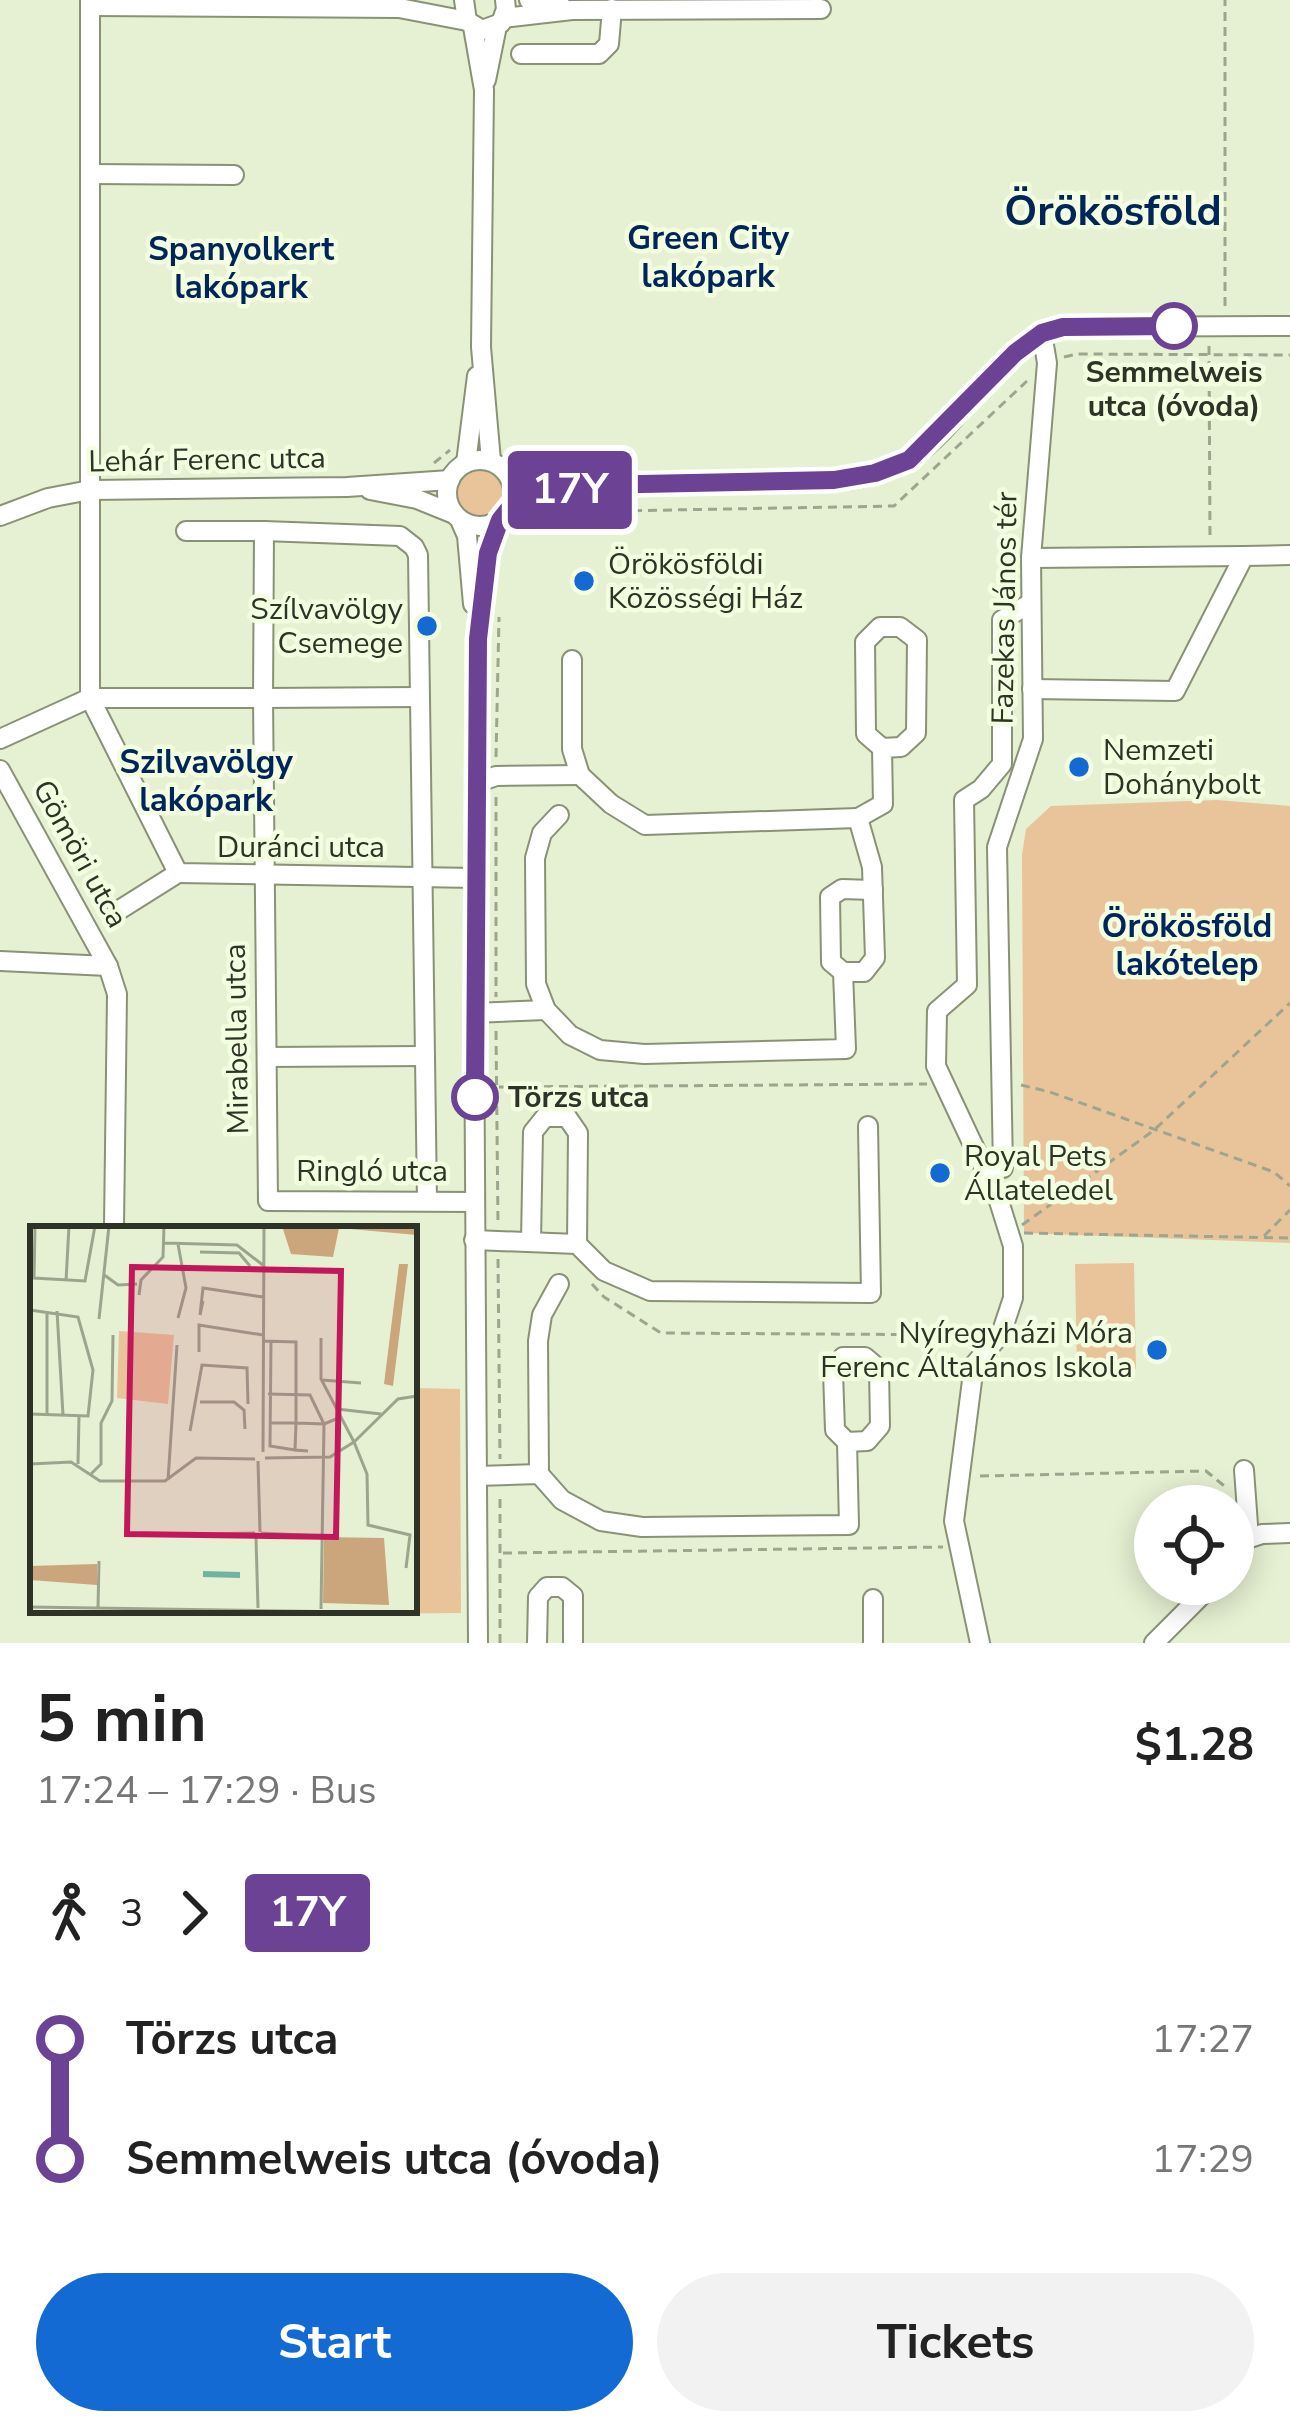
<!DOCTYPE html>
<html lang="en">
<head>
<meta charset="utf-8">
<style>
	:root { --surface:#fff; --page:#f2f2f2; --text:#222; --muted:#767676; --accent:#136ad3 }
	body { margin:0; font-family:"Nunito Sans",sans-serif; background:var(--page); color:var(--text); height:100vh; display:flex; flex-direction:column; font-size:45px; white-space:nowrap }
	* { box-sizing:border-box; margin:0 }
	p { font-size:39px; color:var(--muted) }
	.icon { flex:none; width:66px; height:66px; fill:none; stroke:currentColor; stroke-width:2; stroke-linecap:round; stroke-linejoin:round }
	.map { position:relative; height:1643px; overflow:hidden }
	.panel { display:flex; flex-direction:column; background:var(--surface); flex:1 }
	.panel>* { flex:none }
	.badge { padding:0 24px; border-radius:9px; font-size:42px; line-height:78px }
	.fabs { position:absolute; left:1134px; top:1485px; display:grid; gap:24px }
	.fabs a { display:grid; place-items:center; width:120px; height:120px; border-radius:50%; background:var(--surface); box-shadow:0 6px 30px #0003; font-size:60px }
	.map>.badge { position:absolute; translate:-50% -50%; box-shadow:0 0 0 6px #fff }
	.legs { display:flex; align-items:center; gap:18px; height:132px; padding:0 36px; font-size:39px }
	.legs p { margin-inline-start:auto }
	.head { display:flex; align-items:center; justify-content:space-between; height:204px; padding:0 36px }
	h1 { font-size:66px; font-weight:700; line-height:90px }
	.cta { display:flex; gap:24px; margin-top:auto; padding:24px 36px }
	.cta a { flex:1; height:138px; border-radius:72px; background:var(--accent); color:#fff; font-size:48px; font-weight:700; line-height:138px; text-align:center }
	.cta a+a { background:var(--page); color:var(--text) }
	ul { padding:0 36px; list-style:none }
	li { display:flex; align-items:center; gap:42px; height:120px; font-size:45px }
	li i { display:grid; place-items:center; width:18px; height:100%; margin:0 15px; background:currentColor }
	li i::after { content:''; width:30px; height:30px; margin:-15px; border:9px solid; border-radius:50%; background:var(--surface) }
	li p { margin-inline-start:auto }
	li:first-child i { background:linear-gradient(#0000 50%,currentColor 0) }
	li:last-child i { background:linear-gradient(currentColor 50%,#0000 0) }
	.map>svg:first-child { display:block }
	.green { fill:#e9c49b }
	.lines { fill:none; stroke-linecap:round; stroke-linejoin:round }
	.minor-casing { stroke:#899276; stroke-width:22 }
	.path { stroke:#9ea58e; stroke-width:3; stroke-dasharray:9 6; stroke-linecap:butt }
	.minor { stroke:#fff; stroke-width:18 }
	.line-1-casing { stroke:#fff; stroke-width:27 }
	.line-1 { stroke:#6b4294; stroke-width:18 }
	.stop-1-dot { fill:#fff; stroke:#6b4294; stroke-width:6 }
	.poi-dot { fill:#136ad3; stroke:#f3fddf; stroke-width:4.5 }
	.labels { text-anchor:middle; dominant-baseline:central; stroke-width:9; stroke-linejoin:round; paint-order:stroke }
	.stop-label { font-size:30px; font-weight:bold; fill:#2f3327; stroke:#f3fddf }
	.street-label { font-size:30px; fill:#2f3327; stroke:#f3fddf }
	.poi-label { font-size:30px; fill:#2f3327; stroke:#f3fddf; text-anchor:start }
	.neighbourhood-label { font-size:33px; font-weight:bold; fill:#002659; stroke:#f3fddf }
	.district-label { font-size:42px; font-weight:bold; fill:#002659; stroke:#f3fddf }
	.inset-river { fill:none; stroke:#71b3a2; stroke-width:6 }
	.inset-road { fill:none; stroke:#9da48e; stroke-width:3 }
	.view { fill:#c2185b; fill-opacity:0.15; stroke:#c2185b; stroke-width:6 }
	.inset-edge { fill:none; stroke:#2f3327; stroke-width:6 }
</style>
</head>
<body>
<div class="map">
<svg width="1290" height="1643" viewBox="0 0 1290 1643">
	<rect width="100%" height="100%" fill="#e6f0d2"/>
	<g class="green">
		<circle cx="480" cy="492" r="27"/>
		<path d="M1217 800 1290 806V1243L1024 1233 1022 855 1026 829 1051 806Z"/>
		<path d="M1134 1263 1136 1369 1077 1370 1075 1264Z"/>
		<path d="M414 1388 460 1389 461 1613 353 1614V1610H414Z"/>
	</g>
	<g class="lines">
		<defs>
			<g id="minor">
				<path d="M90 0V698H263L264 531H186"/>
				<path d="M464 0 467 21 482 30 501 23 506 9 505 0"/>
				<path d="M529 0 562 7"/>
				<path d="M90 6 399 8 467 21"/>
				<path d="M504 18 572 10 821 9"/>
				<path d="M473 27 484 90 481 347 491 461"/>
				<path d="M521 54H599L609 44 612 9"/>
				<path d="M486 80 497 26"/>
				<path d="M90 174 234 175"/>
				<circle cx="480" cy="493" r="33"/>
				<path d="M466 463 477 376"/>
				<path d="M509 475C580 486 649 481 721 481 779 480 859 493 911 458 966 421 996 346 1063 327L1290 326"/>
				<path d="M370 490 417 499 454 514"/>
				<path d="M512 505 577 489"/>
				<path d="M0 516 48 498 90 490 347 487 450 480"/>
				<path d="M460 520 467 536 473 604"/>
				<path d="M264 531 400 536 414 547 418 555 427 1201"/>
				<path d="M1031 558 1244 556"/>
				<path d="M572 660V749L580 775 611 804 645 825 858 818"/>
				<path d="M1032 689 1175 691 1244 556 1290 555"/>
				<path d="M419 697 263 698 268 1201 475 1202"/>
				<path d="M0 739 90 698 178 873 476 878"/>
				<path d="M0 770 108 966 117 994 114 1226"/>
				<path d="M477 783 496 776 580 775"/>
				<path d="M559 815 542 833 535 858 536 984 546 1010 570 1035 600 1050 644 1054 846 1049 843 972 831 962 830 897 842 889 873 890"/>
				<path d="M116 912 178 873"/>
				<path d="M0 961 108 966"/>
				<path d="M843 972H864L875 958 872 867 858 818 883 804 882 748 901 747 916 733 917 640 900 627H880L865 642 866 734 882 748"/>
				<path d="M474 1013 546 1010"/>
				<path d="M267 1057 425 1056"/>
				<path d="M1003 1168 997 847 1033 739 1031 558 1047 363 1042 333"/>
				<path d="M474 1240 577 1244 604 1271 650 1291 871 1293 868 1126"/>
				<path d="M531 1241 533 1132 545 1117H567L578 1133 577 1244"/>
				<path d="M539 1474 538 1341 542 1315 559 1284"/>
				<path d="M477 1476 539 1474 562 1500 601 1521 642 1527 849 1525 847 1442 835 1430 833 1372 843 1357H865L879 1369 880 1426 867 1441 847 1442"/>
				<path d="M1241 1541 1262 1534 1290 1533"/>
				<path d="M1233 1561 1248 1525 1244 1470"/>
				<path d="M873 1599V1643"/>
				<path d="M478 1643 474 1013 478 639 488 553 500 520"/>
				<path d="M537 1643 538 1597 547 1587H562L573 1596V1643"/>
				<path d="M980 1643 954 1521 974 1365 1001 1334 1013 1298V1246L998 1198 936 1066 937 1011 967 985 964 800 981 789 1002 764V620L1031 603"/>
				<path d="M1154 1643 1213 1584"/>
			</g>
		</defs>
		<use href="#minor" class="minor-casing"/>
		<g class="path">
			<path d="M1225 306V0"/>
			<path d="M1209 346 1210 540"/>
			<path d="M1064 357 1077 354 1290 355"/>
			<path d="M434 463 450 450"/>
			<path d="M558 512 894 506 1027 381"/>
			<path d="M496 757 499 617"/>
			<path d="M496 797V997"/>
			<path d="M496 1031 498 1225"/>
			<path d="M1021 1085 1050 1092 1274 1172 1290 1186"/>
			<path d="M499 1087 927 1084"/>
			<path d="M1022 1225 1153 1131 1290 1003"/>
			<path d="M1024 1233 1290 1238"/>
			<path d="M1264 1236 1290 1210"/>
			<path d="M498 1259 500 1459"/>
			<path d="M592 1284 604 1297 661 1333 975 1335"/>
			<path d="M980 1476 1206 1471 1228 1489"/>
			<path d="M503 1553 943 1547"/>
			<path d="M500 1643V1493"/>
		</g>
		<use href="#minor" class="minor"/>
	</g>
	<g class="lines">
		<defs>
			<path id="line-1" d="M475 1097 478 639 488 553 500 520 512 505 593 485 834 480 875 473 909 460 1015 353 1042 333 1063 327 1174 326"/>
		</defs>
		<use href="#line-1" class="line-1-casing"/>
		<use href="#line-1" class="line-1"/>
	</g>
	<g class="stop-1-dot">
		<circle cx="1174" cy="326" r="21"/>
		<circle cx="475" cy="1097" r="21"/>
	</g>
	<g class="poi-dot">
		<circle cx="584" cy="581" r="12"/>
		<circle cx="427" cy="626" r="12"/>
		<circle cx="1079" cy="767" r="12"/>
		<circle cx="940" cy="1173" r="12"/>
		<circle cx="1157" cy="1350" r="12"/>
	</g>
	<g class="labels">
		<g class="stop-label">
			<text x="1174" y="372">Semmelweis<tspan x="1174" dy="34">utca (óvoda)</tspan></text>
			<text x="508" y="1097" text-anchor="start">Törzs utca</text>
		</g>
		<g class="street-label">
			<text transform="translate(207 460) rotate(-1)">Lehár Ferenc utca</text>
			<text transform="translate(1005 608) rotate(-89)">Fazekas János tér</text>
			<text x="301" y="847">Duránci utca</text>
			<text transform="translate(80 854) rotate(61)">Gömöri utca</text>
			<text transform="translate(237 1039) rotate(-91)">Mirabella utca</text>
			<text x="372" y="1171">Ringló utca</text>
		</g>
		<g class="poi-label">
			<text x="608" y="564">Örökösföldi<tspan x="608" dy="34">Közösségi Ház</tspan></text>
			<text x="403" y="609" text-anchor="end">Szílvavölgy<tspan x="403" dy="34">Csemege</tspan></text>
			<text x="1103" y="750">Nemzeti<tspan x="1103" dy="34">Dohánybolt</tspan></text>
			<text x="964" y="1156">Royal Pets<tspan x="964" dy="34">Állateledel</tspan></text>
			<text x="1133" y="1333" text-anchor="end">Nyíregyházi Móra<tspan x="1133" dy="34">Ferenc Általános Iskola</tspan></text>
		</g>
		<g class="neighbourhood-label">
			<text x="708" y="238">Green City<tspan x="708" dy="38">lakópark</tspan></text>
			<text x="241" y="249">Spanyolkert<tspan x="241" dy="38">lakópark</tspan></text>
			<text x="206" y="762">Szilvavölgy<tspan x="206" dy="38">lakópark</tspan></text>
			<text x="1187" y="926">Örökösföld<tspan x="1187" dy="38">lakótelep</tspan></text>
		</g>
		<g class="district-label">
			<text x="1113" y="211">Örökösföld</text>
		</g>
	</g>
	<g transform="translate(30 1226)">
		<rect width="387" height="387" fill="#e6f0d2"/>
		<path d="M89 105 144 109 138 178 87 172Z" fill="#e9c49b"/>
		<path d="M252 0H387V9L309 2 303 31 261 28ZM369 38H378L363 160 354 158ZM294 311 354 312 359 379 293 377ZM67 338V359L0 354V340Z" fill="#cba57b"/>
		<path class="inset-river" d="M173 348 210 349"/>
		<path class="inset-road" d="M5 0 4 52 55 55 65 0M134 17 207 19 234 40M148 18 156 62 148 92M170 26 209 27 220 40M73 48 88 59 107 58M36 55 39 0M109 69 111 54 133 31 134 0M173 75 170 89 173 62 233 71M0 84 48 91 63 144 58 190 0 188M27 85 33 189M69 93 79 0M291 112V153L324 216 368 173 387 170M233 115 266 116V197H240M241 115 240 220 265 224M169 126V99L233 109M292 154 331 157M238 168 280 169 294 198 311 191M170 176H204L214 184 215 203M307 183 351 188M17 189V85M160 205 172 139 217 142 218 178M278 225 265 224 266 197 294 198 291 383M233 226 234 0M235 232 300 231 324 216 337 248 338 299 380 309 376 342M228 235 230 306M0 238 41 236 70 255H135L166 232 225 233M48 238 49 190M60 249 71 238V197L82 175 83 109M138 254 147 119M231 307 292 310M173 308 225 307M226 312 228 382M0 381 387 387M68 382 69 335"/>
		<path class="view" d="M102 41 311 45 306 311 97 308Z"/>
		<rect width="387" height="387" class="inset-edge"/>
	</g>
</svg>
<div class="fabs">
<a><svg class="icon" aria-label="locate" viewBox="0 0 24 24"><circle cx="12" cy="12" r="6"/><path d="M12 2v4M12 18v4M2 12h4M18 12h4"/></svg></a>
</div>
<b class="badge" style="left:570px;top:490px;background:#6b4294;color:#fff">17Y</b>
</div>
<section class="panel">
<div class="head"><div><h1>5 min</h1><p>17:24 – 17:29 · Bus</p></div><b>$1.28</b></div>
<div class="legs"><svg class="icon" aria-label="walk" viewBox="0 0 24 24"><circle cx="13" cy="4" r="2"/><path d="M13 8l-2 6 4 7M11 14l-3 7M7 12l3-4h3l4 4"/></svg>3<svg class="icon" aria-label="forward" viewBox="0 0 24 24"><path d="M9 5l7 7-7 7"/></svg><b class="badge" style="background:#6b4294;color:#fff">17Y</b></div>
<ul>
<li><i style="color:#6b4294"></i><b>Törzs utca</b><p>17:27</p></li>
<li><i style="color:#6b4294"></i><b>Semmelweis utca (óvoda)</b><p>17:29</p></li>
</ul>
<div class="cta"><a>Start</a><a>Tickets</a></div>
</section>
</body>
</html>
